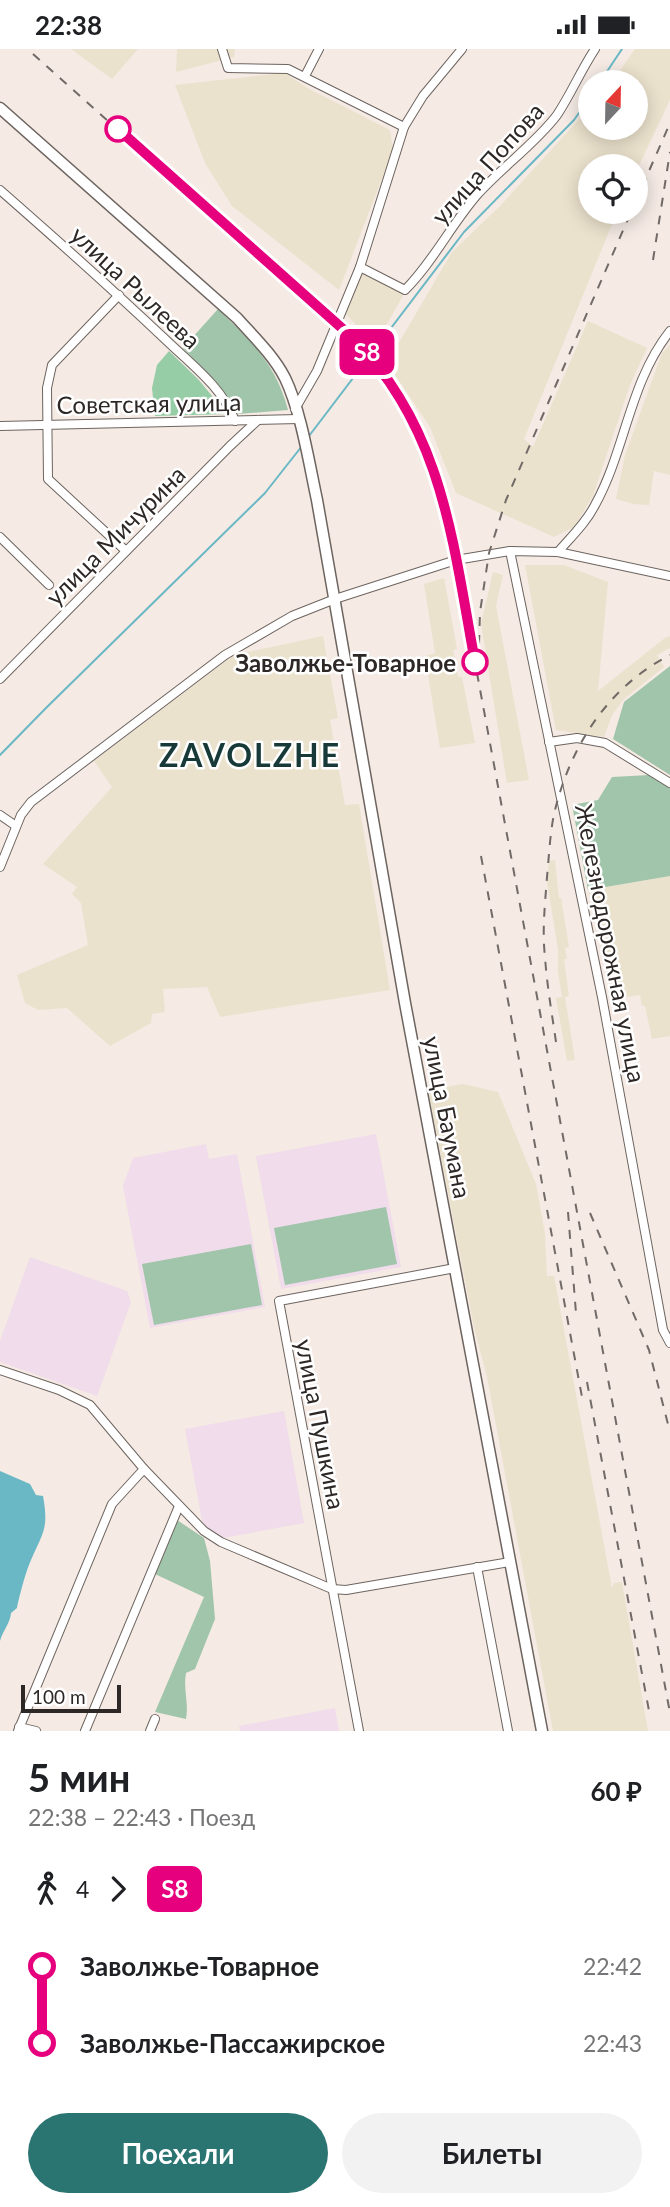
<!DOCTYPE html>
<html lang="ru">
<head>
<meta charset="utf-8">
<style>
	:root { --surface:#fff; --page:#f2f2f2; --text:#202124; --muted:#757577; --accent:#2a7472 }
	body { margin:0; font-family:Lato,sans-serif; background:var(--page); color:var(--text); height:100vh; display:flex; flex-direction:column; font-size:26px; white-space:nowrap }
	* { box-sizing:border-box; margin:0 }
	p { font-size:23px; color:var(--muted) }
	.icon { flex:none; width:38px; height:38px; fill:none; stroke:currentColor; stroke-width:2; stroke-linecap:round; stroke-linejoin:round }
	.map { position:relative; height:1682px; overflow:hidden }
	.details { display:flex; flex-direction:column; background:var(--surface); flex:1 }
	.details>* { flex:none }
	.badge { padding:0 14px; border-radius:10px; font-size:24px; line-height:46px }
	.needle { width:46px; rotate:22deg }
	.tools { position:absolute; left:578px; top:21px; display:grid; gap:14px }
	.tools a { display:grid; place-items:center; width:70px; height:70px; border-radius:50%; background:var(--surface); box-shadow:0 4px 18px #0003; font-size:35px }
	.scale { position:absolute; left:21px; bottom:18px; width:100px; box-sizing:border-box; padding-left:7px; border:4px solid #2d2826; border-top:0; font-size:19px; line-height:24px; white-space:nowrap; color:#2d2826; -webkit-text-stroke:5px #fff; paint-order:stroke }
	.map>.badge { position:absolute; translate:-50% -50%; box-shadow:0 0 0 4px #fff }
	.legs { display:flex; align-items:center; gap:10px; height:77px; padding:0 28px; font-size:23px }
	.legs p { margin-inline-start:auto }
	.head { display:flex; align-items:center; justify-content:space-between; height:119px; padding:0 28px }
	h1 { font-size:38px; font-weight:700; line-height:52px }
	.action { display:flex; gap:14px; margin-top:auto; padding:14px 28px }
	.action a { flex:1; height:80px; border-radius:42px; background:var(--accent); color:#fff; font-size:28px; font-weight:700; line-height:80px; text-align:center }
	.action a+a { background:var(--page); color:var(--text) }
	ul { padding:0 28px; list-style:none }
	li { display:flex; align-items:center; gap:24px; height:77px; font-size:26px }
	li i { display:grid; place-items:center; width:10px; height:100%; margin:0 9px; background:currentColor }
	li i::after { content:''; width:18px; height:18px; margin:-9px; border:5px solid; border-radius:50%; background:var(--surface) }
	li p { margin-inline-start:auto }
	li:first-child i { background:linear-gradient(#0000 50%,currentColor 0) }
	li:last-child i { background:linear-gradient(currentColor 50%,#0000 0) }
	.status { display:flex; justify-content:space-between; align-items:center; height:49px; padding:0 35px; background:var(--surface); direction:ltr }
	.status svg { height:19px; fill:currentColor }
	.map>svg:first-child { display:block }
	.industrial { fill:#ebe2cd }
	.education { fill:#f0dcea }
	.green { fill:#a0c5aa }
	.forest { fill:#96cda6 }
	.water { fill:#6ab8c5 }
	.lines { fill:none; stroke-linecap:round; stroke-linejoin:round }
	.stream { stroke:#6ab8c5; stroke-width:2 }
	.minor-casing { stroke:#6d645f; stroke-width:10 }
	.major-casing { stroke:#6d645f; stroke-width:13 }
	.minor { stroke:#fff; stroke-width:8 }
	.major { stroke:#fff; stroke-width:10 }
	.rail { stroke:#716a67; stroke-width:2; stroke-dasharray:9 9; stroke-linecap:butt }
	.line-1-casing { stroke:#fff; stroke-width:16 }
	.line-1 { stroke:#e6007e; stroke-width:10 }
	.stop-1-dot { fill:#fff; stroke:#e6007e; stroke-width:3.5 }
	.labels { text-anchor:middle; dominant-baseline:central; stroke-width:5; stroke-linejoin:round; paint-order:stroke }
	.street-label { font-size:24px; fill:#2d2826; stroke:#fff }
	.stop-label { font-size:24px; font-weight:bold; fill:#2d2826; stroke:#fff; text-anchor:end }
	.district-label { font-size:32px; font-weight:bold; letter-spacing:2px; fill:#173a39; stroke:#fff }
</style>
</head>
<body>
<div class="status"><b>22:38</b><svg viewBox="0 0 49 12"><path d="M0 12V9h3v3zM5 12V6h3v6zM10 12V3h3v9zM15 12V0h3v12zM26 1h20v11H26zM47 4h2v5h-2z"/></svg></div>
<div class="map">
<svg width="670" height="1682" viewBox="0 0 670 1682">
	<rect width="100%" height="100%" fill="#f5eae4"/>
	<g class="industrial">
		<path d="M71 0H138L112 30Z"/>
		<path d="M177 0H235L234 8 176 23Z"/>
		<path d="M635 0H670V51L635 125V117H590V163H617L524 390 533 398 588 272 647 299 630 336 593 447 574 478 554 488 456 444 430 378 387 314 452 203 500 157 590 58V79H635V33H612Z"/>
		<path d="M284 24 311 41 390 81 393 101 339 241 232 157 205 114 175 36Z"/>
		<path d="M362 222 404 245 375 296 346 265Z"/>
		<path d="M670 296V426L654 422 649 456 634 455 616 450 625 406 662 304Z"/>
		<path d="M525 516H564L608 533 598 642 665 589 670 587V599L657 606 664 618 623 651 612 666 604 688 556 681Z"/>
		<path d="M493 523 503 526 496 557 529 731 507 734 481 575Z"/>
		<path d="M444 529 457 600 453 601 458 628H462L475 694 440 699 425 607 435 604 424 535Z"/>
		<path d="M323 587 338 669 330 671 345 756 359 755 390 941 220 968 207 938 163 940 165 963 152 965 151 974 110 997 67 959 38 961 25 954 17 926 88 896 81 854 72 845 77 838 43 815 112 738 94 712 234 606Z"/>
		<path d="M555 811 559 849H561L569 898 565 899 567 910H564L569 947 565 948 575 1011 567 1012 556 949 562 948 558 923V900L547 833 549 812Z"/>
		<path d="M670 827V987L652 990 645 957H642L640 946 614 950 588 841Z"/>
		<path d="M463 1035 498 1043 536 1135 545 1185 547 1227H554L612 1539 614 1534 622 1533 648 1682H553L487 1328 474 1278 428 1041Z"/>
	</g>
	<g class="education">
		<path d="M376 1085 401 1218 281 1240 256 1107Z"/>
		<path d="M206 1095 209 1110 237 1105 265 1258 150 1279 123 1137 133 1109Z"/>
		<path d="M30 1208 127 1242 131 1253 97 1347 0 1313V1292Z"/>
		<path d="M284 1362 304 1474 218 1490 203 1477 185 1380Z"/>
		<path d="M335 1659 339 1682H240L239 1677Z"/>
	</g>
	<g class="green">
		<path d="M218 260C251 292 276 315 288 361L238 365 211 328 183 299Z"/>
		<path d="M670 617V726L613 690 624 653Z"/>
		<path d="M649 726 670 739V827L588 841 572 756 598 751 612 728Z"/>
		<path d="M386 1158 397 1215 285 1236 274 1179Z"/>
		<path d="M251 1195 262 1256 154 1276 142 1215Z"/>
		<path d="M177 1471 204 1489 210 1512 215 1570 195 1620 186 1624C183 1640 189 1654 186 1670L155 1663 204 1548 155 1525Z"/>
	</g>
	<path class="forest" d="M169 302 198 330 227 365 155 367 152 339 157 316Z"/>
	<path class="water" d="M0 1422 30 1435 36 1446 43 1447C49 1480 43 1483 31 1511 26 1522 19 1548 17 1559L11 1564C10 1575 3 1581 0 1592Z"/>
	<g class="lines">
		<g class="stream">
			<path d="M600 33 622 0"/>
			<path d="M309 387 464 183 574 71 590 48"/>
			<path d="M0 706 46 659 265 444 302 397"/>
		</g>
		<defs>
			<g id="minor">
				<path d="M222 0 228 19 288 20 404 78"/>
				<path d="M305 27 319 0"/>
				<path d="M0 141C56 190 112 240 166 291 191 315 223 339 235 372"/>
				<path d="M360 218 405 241C433 213 451 176 477 146 501 119 536 94 557 66 571 45 581 21 595 0"/>
				<path d="M119 246 52 316 47 339 48 430 126 502"/>
				<path d="M295 360 317 322 360 218 404 78 423 47 462 0"/>
				<path d="M0 377 299 370"/>
				<path d="M0 488 49 536"/>
				<path d="M510 502 602 948 663 1281 670 1294"/>
				<path d="M558 503C571 488 586 474 595 456 626 400 629 334 670 282"/>
				<path d="M0 630 230 397 258 371"/>
				<path d="M549 693 577 689 605 694 670 734"/>
				<path d="M0 766 16 777"/>
				<path d="M0 818 21 766 31 753 225 606 292 567 335 550 456 511 510 502 558 503 670 527"/>
				<path d="M0 1321 59 1341 90 1356 144 1420 204 1482 221 1493 332 1540 346 1541 510 1513"/>
				<path d="M477 1518 508 1682"/>
				<path d="M19 1678 36 1682"/>
				<path d="M18 1682 112 1455 144 1420"/>
				<path d="M85 1682 179 1457"/>
				<path d="M150 1682 155 1670"/>
				<path d="M359 1682 279 1252 455 1219"/>
			</g>
			<path id="major" d="M0 59 237 269C254 288 273 306 285 329 301 362 309 414 317 451L405 954 542 1682"/>
		</defs>
		<use href="#minor" class="minor-casing"/>
		<use href="#major" class="major-casing"/>
		<use href="#minor" class="minor"/>
		<use href="#major" class="major"/>
		<g class="rail">
			<path d="M33 5 368 304C400 337 427 392 440 437 447 461 451 487 456 511L670 1664"/>
			<path d="M635 154 670 74"/>
			<path d="M653 211 670 103"/>
			<path d="M479 595 480 563 489 504 506 451 631 163"/>
			<path d="M481 807 582 1348"/>
			<path d="M556 993C552 965 547 937 545 908 542 882 545 855 547 828 549 807 550 785 554 765 570 697 608 638 670 606"/>
			<path d="M568 1163 576 1264"/>
			<path d="M590 1164 649 1301 670 1383"/>
			<path d="M587 1333 650 1667"/>
		</g>
	</g>
	<g class="lines">
		<defs>
			<path id="line-1" d="M118 80 353 289C443 380 453 494 475 613"/>
		</defs>
		<use href="#line-1" class="line-1-casing"/>
		<use href="#line-1" class="line-1"/>
	</g>
	<g class="stop-1-dot">
		<circle cx="118" cy="80" r="12"/>
		<circle cx="475" cy="613" r="12"/>
	</g>
	<g class="labels">
		<g class="street-label">
			<text transform="translate(487 114) rotate(-48)">улица Попова</text>
			<text transform="translate(136 238) rotate(43)">улица Рылеева</text>
			<text transform="translate(149 354) rotate(-1)">Советская улица</text>
			<text transform="translate(115 486) rotate(-45)">улица Мичурина</text>
			<text transform="translate(611 894) rotate(79)">Железнодорожная улица</text>
			<text transform="translate(448 1068) rotate(79)">улица Баумана</text>
			<text transform="translate(321 1375) rotate(79)">улица Пушкина</text>
		</g>
		<g class="stop-label">
			<text x="456" y="613">Заволжье-Товарное</text>
		</g>
		<g class="district-label">
			<text x="250" y="705">ZAVOLZHE</text>
		</g>
	</g>
</svg>
<div class="tools">
<a><svg class="needle" viewBox="-14 -14 28 28"><path d="M0-13l5 13h-10z" fill="#e53935"/><path d="M0 13l5-13h-10z" fill="#757577"/></svg></a>
<a><svg class="icon" aria-label="locate" viewBox="0 0 24 24"><circle cx="12" cy="12" r="6"/><path d="M12 2v4M12 18v4M2 12h4M18 12h4"/></svg></a>
</div>
<div class="scale">100 m</div>
<b class="badge" style="left:367px;top:303px;background:#e6007e;color:#fff">S8</b>
</div>
<section class="details">
<div class="head"><div><h1>5 мин</h1><p>22:38 – 22:43 · Поезд</p></div><b>60 ₽</b></div>
<div class="legs"><svg class="icon" aria-label="walk" viewBox="0 0 24 24"><circle cx="13" cy="4" r="2"/><path d="M13 8l-2 6 4 7M11 14l-3 7M7 12l3-4h3l4 4"/></svg>4<svg class="icon" aria-label="forward" viewBox="0 0 24 24"><path d="M9 5l7 7-7 7"/></svg><b class="badge" style="background:#e6007e;color:#fff">S8</b></div>
<ul>
<li><i style="color:#e6007e"></i><b>Заволжье-Товарное</b><p>22:42</p></li>
<li><i style="color:#e6007e"></i><b>Заволжье-Пассажирское</b><p>22:43</p></li>
</ul>
<div class="action"><a>Поехали</a><a>Билеты</a></div>
</section>
</body>
</html>
